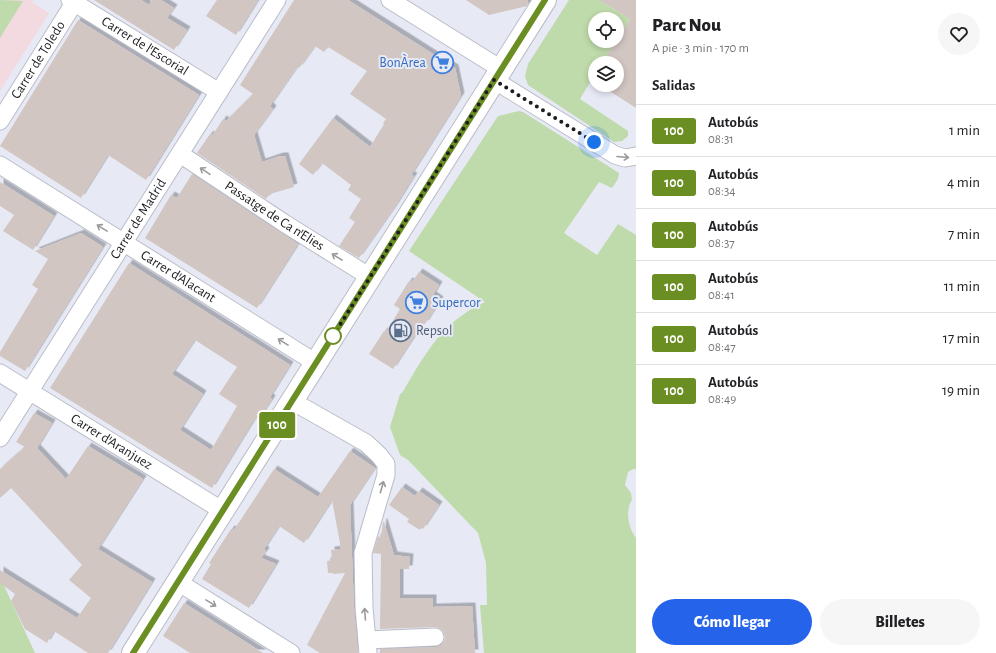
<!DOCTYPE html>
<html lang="es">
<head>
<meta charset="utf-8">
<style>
	:root { --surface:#fff; --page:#f6f6f6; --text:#202124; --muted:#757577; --line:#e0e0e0; --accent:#2563eb }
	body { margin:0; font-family:"Alegreya Sans",sans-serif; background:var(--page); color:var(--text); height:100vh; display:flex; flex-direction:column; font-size:15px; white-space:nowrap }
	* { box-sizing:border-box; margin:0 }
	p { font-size:13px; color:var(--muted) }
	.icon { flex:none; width:22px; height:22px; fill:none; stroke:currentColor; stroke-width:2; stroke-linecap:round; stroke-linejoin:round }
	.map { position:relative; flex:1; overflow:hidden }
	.panel { display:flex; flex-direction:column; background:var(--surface); width:360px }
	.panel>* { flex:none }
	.badge { padding:0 8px; border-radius:3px; font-size:14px; line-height:26px }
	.tools { position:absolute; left:588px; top:12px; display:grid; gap:8px }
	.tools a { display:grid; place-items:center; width:36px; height:36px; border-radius:50%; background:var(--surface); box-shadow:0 2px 6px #0003; font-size:20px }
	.you { position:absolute; width:20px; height:20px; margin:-10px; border:3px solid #fff; border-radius:50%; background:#1a73e8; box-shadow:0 0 0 6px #1a73e833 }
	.map>.badge { position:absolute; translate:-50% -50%; box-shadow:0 0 0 2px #fff }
	h2 { padding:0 16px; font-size:15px; line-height:36px }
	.round { display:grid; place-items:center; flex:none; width:42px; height:42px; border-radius:21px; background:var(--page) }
	.headline { display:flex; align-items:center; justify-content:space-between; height:68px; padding:0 16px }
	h1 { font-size:19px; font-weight:800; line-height:30px }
	.cta { display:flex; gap:8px; margin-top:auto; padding:8px 16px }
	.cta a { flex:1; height:46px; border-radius:24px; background:var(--accent); color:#fff; font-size:16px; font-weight:800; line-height:46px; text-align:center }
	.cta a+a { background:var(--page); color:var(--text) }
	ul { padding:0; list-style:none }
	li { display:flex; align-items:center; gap:12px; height:52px; padding:0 16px; border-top:1px solid var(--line) }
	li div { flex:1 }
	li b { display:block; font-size:15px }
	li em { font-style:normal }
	li .badge { min-width:44px; font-weight:700; text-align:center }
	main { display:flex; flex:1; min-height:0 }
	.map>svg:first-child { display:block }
	.education { fill:#f3d9e0 }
	.green { fill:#bfdaab }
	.building { fill:#d2c6c2; fill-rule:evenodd; filter:url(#shadow) }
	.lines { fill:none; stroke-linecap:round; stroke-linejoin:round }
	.minor-casing { stroke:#babdc8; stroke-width:19 }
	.major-casing { stroke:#babdc8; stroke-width:24 }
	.minor { stroke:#fff; stroke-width:17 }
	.major { stroke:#fff; stroke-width:22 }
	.oneway { stroke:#98999b }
	.line-casing { stroke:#fff; stroke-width:9 }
	.line { stroke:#6b8e23; stroke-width:6 }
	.walk { stroke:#1b1d20; stroke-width:4; stroke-dasharray:0 7.2 }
	.stop-dot { fill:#fff; stroke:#6b8e23; stroke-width:2 }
	.labels { text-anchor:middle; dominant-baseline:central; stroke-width:4; stroke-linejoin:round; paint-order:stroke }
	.street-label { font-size:14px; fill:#1b1d20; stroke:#e7eaf5 }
	.shop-label { font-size:14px; fill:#366cbe; stroke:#e7eaf5; text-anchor:end }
	.service-label { font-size:14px; fill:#4e5e75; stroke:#e7eaf5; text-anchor:start }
</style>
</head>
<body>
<main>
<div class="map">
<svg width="636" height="653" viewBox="0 0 636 653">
	<defs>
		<filter id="shadow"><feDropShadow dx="3.5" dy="-3.5" stdDeviation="0" flood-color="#0004"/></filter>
	</defs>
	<rect width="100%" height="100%" fill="#e7eaf5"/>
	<path class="education" d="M0 0H34L32 2 49 13 0 91Z"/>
	<g class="green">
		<path d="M0 0 23 1 0 38Z"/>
		<path d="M569 0H599L630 19 617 39V19H595V41H616L602 63H595V74L580 99 628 131V136L622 141 614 142 528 85 525 76 528 64Z"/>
		<path d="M519 111 523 112 619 173 618 179 612 188 599 182 564 233 597 255 618 224 636 235V469H633L628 472 625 485 631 493 632 500C625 510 628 528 636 538V653H484L480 605H487L486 563 478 533 408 460 400 455 390 427 400 394 402 393C419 365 435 333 464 314 470 309 478 306 485 302L409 251 498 116Z"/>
		<path d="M0 577 35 653H0Z"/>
	</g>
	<g class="building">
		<path d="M94 0H141L149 5 152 0H161L174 8 167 18 187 30 174 50Z"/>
		<path d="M217 0H258L236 35 206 16Z"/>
		<path d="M294 0H348L455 68 461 96 411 175 414 176 394 208 359 258 339 246 355 222 349 218 361 199 348 190 351 185 322 163 313 175 299 164 333 118 370 147 384 124 383 123 386 119 350 94 367 71 328 47 324 52 315 46 299 68 297 67 270 106 273 109 254 135 262 162 280 156H285L294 187 270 194 266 199 197 153 210 134 212 136 223 119 226 121 253 94 240 85Z"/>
		<path d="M466 0H528V3L527 6 489 15Z"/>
		<path d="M599 0H636V108L600 85H617V63H602L630 19Z"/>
		<path d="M78 20 199 95 146 180 108 155 81 198 0 146Z"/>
		<path d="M192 174 298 244 257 308 145 238 171 195 177 198Z"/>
		<path d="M0 182 54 216 33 250 3 231 14 215 0 206Z"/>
		<path d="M81 233 103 247 25 371 0 356V352L38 289 32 285 48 259 35 251Z"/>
		<path d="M129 263 290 365 270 397 272 399 258 420 255 418 212 488 50 388ZM195 340 237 367 219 394 237 406 211 450 180 430 203 394 172 374Z"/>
		<path d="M419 272 439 285 433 295 440 300 425 324 423 323 393 369 369 354 384 331 386 332 400 309 394 305 409 281 412 282Z"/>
		<path d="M34 413 52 423 37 448 66 479 88 446 143 479 98 549 152 582 108 653H88L54 631 47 643 25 629 11 601 15 594 0 583V570L77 618 91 598 69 580 82 565 11 488 0 498V469L25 447 16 442Z"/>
		<path d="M350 451 375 468 350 505 354 608 358 653H320L307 645 345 573 333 574V573H328L327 561 332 560 331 550 341 549 332 500 304 543 279 526 264 549 266 551 261 558 276 564 249 608 202 579 211 564 209 563 231 529 234 530 274 469 318 497Z"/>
		<path d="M402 487 415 496 419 491 439 505 423 529 421 528 420 530 407 522 409 519 389 505Z"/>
		<path d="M383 522H384L394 555 410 557 409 569H400V598H433V607L472 606 475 653H380V649L436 647 441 645 444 641 445 637 443 631 439 628 435 627 380 629 381 554 373 553 378 536 381 538Z"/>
		<path d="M184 603 263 653H190L163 636Z"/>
	</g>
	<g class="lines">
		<defs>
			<g id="minor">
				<path id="s1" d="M70 0 219 92"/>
				<path d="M390 0 501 69"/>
				<path d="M494 80 615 155 625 158 636 156"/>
				<path id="s2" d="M0 121 76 0"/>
				<path id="s3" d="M180 154 284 223 370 277"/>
				<path id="s4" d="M0 165 316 363"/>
				<path id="s5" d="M0 373 223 511"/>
				<path d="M292 401 366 443 379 455 386 464V475L363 553 364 607 368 653"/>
				<path id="s6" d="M0 438 277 0"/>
				<path d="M178 582 291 653"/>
				<path d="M367 640 435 637"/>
			</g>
			<path id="major" d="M133 653 545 0"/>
		</defs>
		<use href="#minor" class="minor-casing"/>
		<use href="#major" class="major-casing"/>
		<use href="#minor" class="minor"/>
		<use href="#major" class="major"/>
	</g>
	<defs><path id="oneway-shaft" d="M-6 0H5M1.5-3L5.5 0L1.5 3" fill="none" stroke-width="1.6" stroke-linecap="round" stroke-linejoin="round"/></defs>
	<g class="oneway">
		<use href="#oneway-shaft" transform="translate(623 157) rotate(5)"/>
		<use href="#oneway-shaft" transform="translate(205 171) rotate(-146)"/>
		<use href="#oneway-shaft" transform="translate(102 228) rotate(-148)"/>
		<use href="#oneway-shaft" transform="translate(337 257) rotate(-148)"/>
		<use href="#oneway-shaft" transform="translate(283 342) rotate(-148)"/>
		<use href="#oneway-shaft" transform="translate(382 487) rotate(-74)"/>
		<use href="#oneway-shaft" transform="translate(211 603) rotate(32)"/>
		<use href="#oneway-shaft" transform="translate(365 614) rotate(-94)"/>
	</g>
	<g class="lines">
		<defs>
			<path id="line" d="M133 653 545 0"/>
		</defs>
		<use href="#line" class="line-casing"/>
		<use href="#line" class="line"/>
		<path class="walk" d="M333 336 494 80 594 142"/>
	</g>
	<defs>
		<symbol id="supermarket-ring" viewBox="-11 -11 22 22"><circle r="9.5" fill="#e7eaf5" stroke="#3f7fe0" stroke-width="1.5"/><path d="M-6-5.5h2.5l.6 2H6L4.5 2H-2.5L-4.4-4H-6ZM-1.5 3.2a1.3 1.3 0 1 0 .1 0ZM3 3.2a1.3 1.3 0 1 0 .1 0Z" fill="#3f7fe0"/></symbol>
		<symbol id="fuel-ring" viewBox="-11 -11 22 22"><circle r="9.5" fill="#e7eaf5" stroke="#5c6f8a" stroke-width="1.5"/><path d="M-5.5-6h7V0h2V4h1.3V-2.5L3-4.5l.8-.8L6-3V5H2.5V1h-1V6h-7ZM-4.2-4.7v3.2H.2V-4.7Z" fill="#5c6f8a"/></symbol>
	</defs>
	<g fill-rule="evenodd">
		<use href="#supermarket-ring" x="430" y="50" width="25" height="25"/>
		<use href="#supermarket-ring" x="404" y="290" width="25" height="25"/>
		<use href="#fuel-ring" x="388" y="318" width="25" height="25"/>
	</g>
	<circle class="stop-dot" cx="333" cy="336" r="8"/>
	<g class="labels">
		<g class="street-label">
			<text stroke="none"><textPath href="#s1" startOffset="88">Carrer de l'Escorial</textPath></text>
			<text stroke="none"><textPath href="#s2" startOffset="72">Carrer de Toledo</textPath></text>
			<text stroke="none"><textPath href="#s3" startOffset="113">Passatge de Ca n'Elies</textPath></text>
			<text stroke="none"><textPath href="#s6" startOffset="259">Carrer de Madrid</textPath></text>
			<text stroke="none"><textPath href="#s4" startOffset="210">Carrer d'Alacant</textPath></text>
			<text stroke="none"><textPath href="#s5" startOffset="131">Carrer d'Aranjuez</textPath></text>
		</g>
		<g class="shop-label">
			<text x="426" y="63">BonÀrea</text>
			<text x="432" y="303" text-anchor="start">Supercor</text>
		</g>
		<g class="service-label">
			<text x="416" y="331">Repsol</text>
		</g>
	</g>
</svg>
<div class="tools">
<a><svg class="icon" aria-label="locate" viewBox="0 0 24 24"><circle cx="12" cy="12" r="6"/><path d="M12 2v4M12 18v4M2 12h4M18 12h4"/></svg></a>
<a><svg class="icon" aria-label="layers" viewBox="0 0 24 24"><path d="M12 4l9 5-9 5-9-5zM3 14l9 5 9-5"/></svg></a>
</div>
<div class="you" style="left:594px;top:142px"></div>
<b class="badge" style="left:277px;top:425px;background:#6b8e23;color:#fff">100</b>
</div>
<section class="panel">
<div class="headline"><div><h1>Parc Nou</h1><p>A pie · 3 min · 170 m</p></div><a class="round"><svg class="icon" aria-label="heart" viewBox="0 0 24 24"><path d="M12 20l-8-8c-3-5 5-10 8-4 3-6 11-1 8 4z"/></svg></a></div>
<h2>Salidas</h2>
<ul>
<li><span class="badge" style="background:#6b8e23;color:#fff">100</span><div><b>Autobús</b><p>08:31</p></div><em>1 min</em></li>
<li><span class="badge" style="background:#6b8e23;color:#fff">100</span><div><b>Autobús</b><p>08:34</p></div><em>4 min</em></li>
<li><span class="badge" style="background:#6b8e23;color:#fff">100</span><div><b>Autobús</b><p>08:37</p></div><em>7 min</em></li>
<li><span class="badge" style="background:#6b8e23;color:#fff">100</span><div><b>Autobús</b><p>08:41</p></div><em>11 min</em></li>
<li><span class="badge" style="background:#6b8e23;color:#fff">100</span><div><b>Autobús</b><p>08:47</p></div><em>17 min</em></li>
<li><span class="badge" style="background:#6b8e23;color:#fff">100</span><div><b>Autobús</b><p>08:49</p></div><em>19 min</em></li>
</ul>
<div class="cta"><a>Cómo llegar</a><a>Billetes</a></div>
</section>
</main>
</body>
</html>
